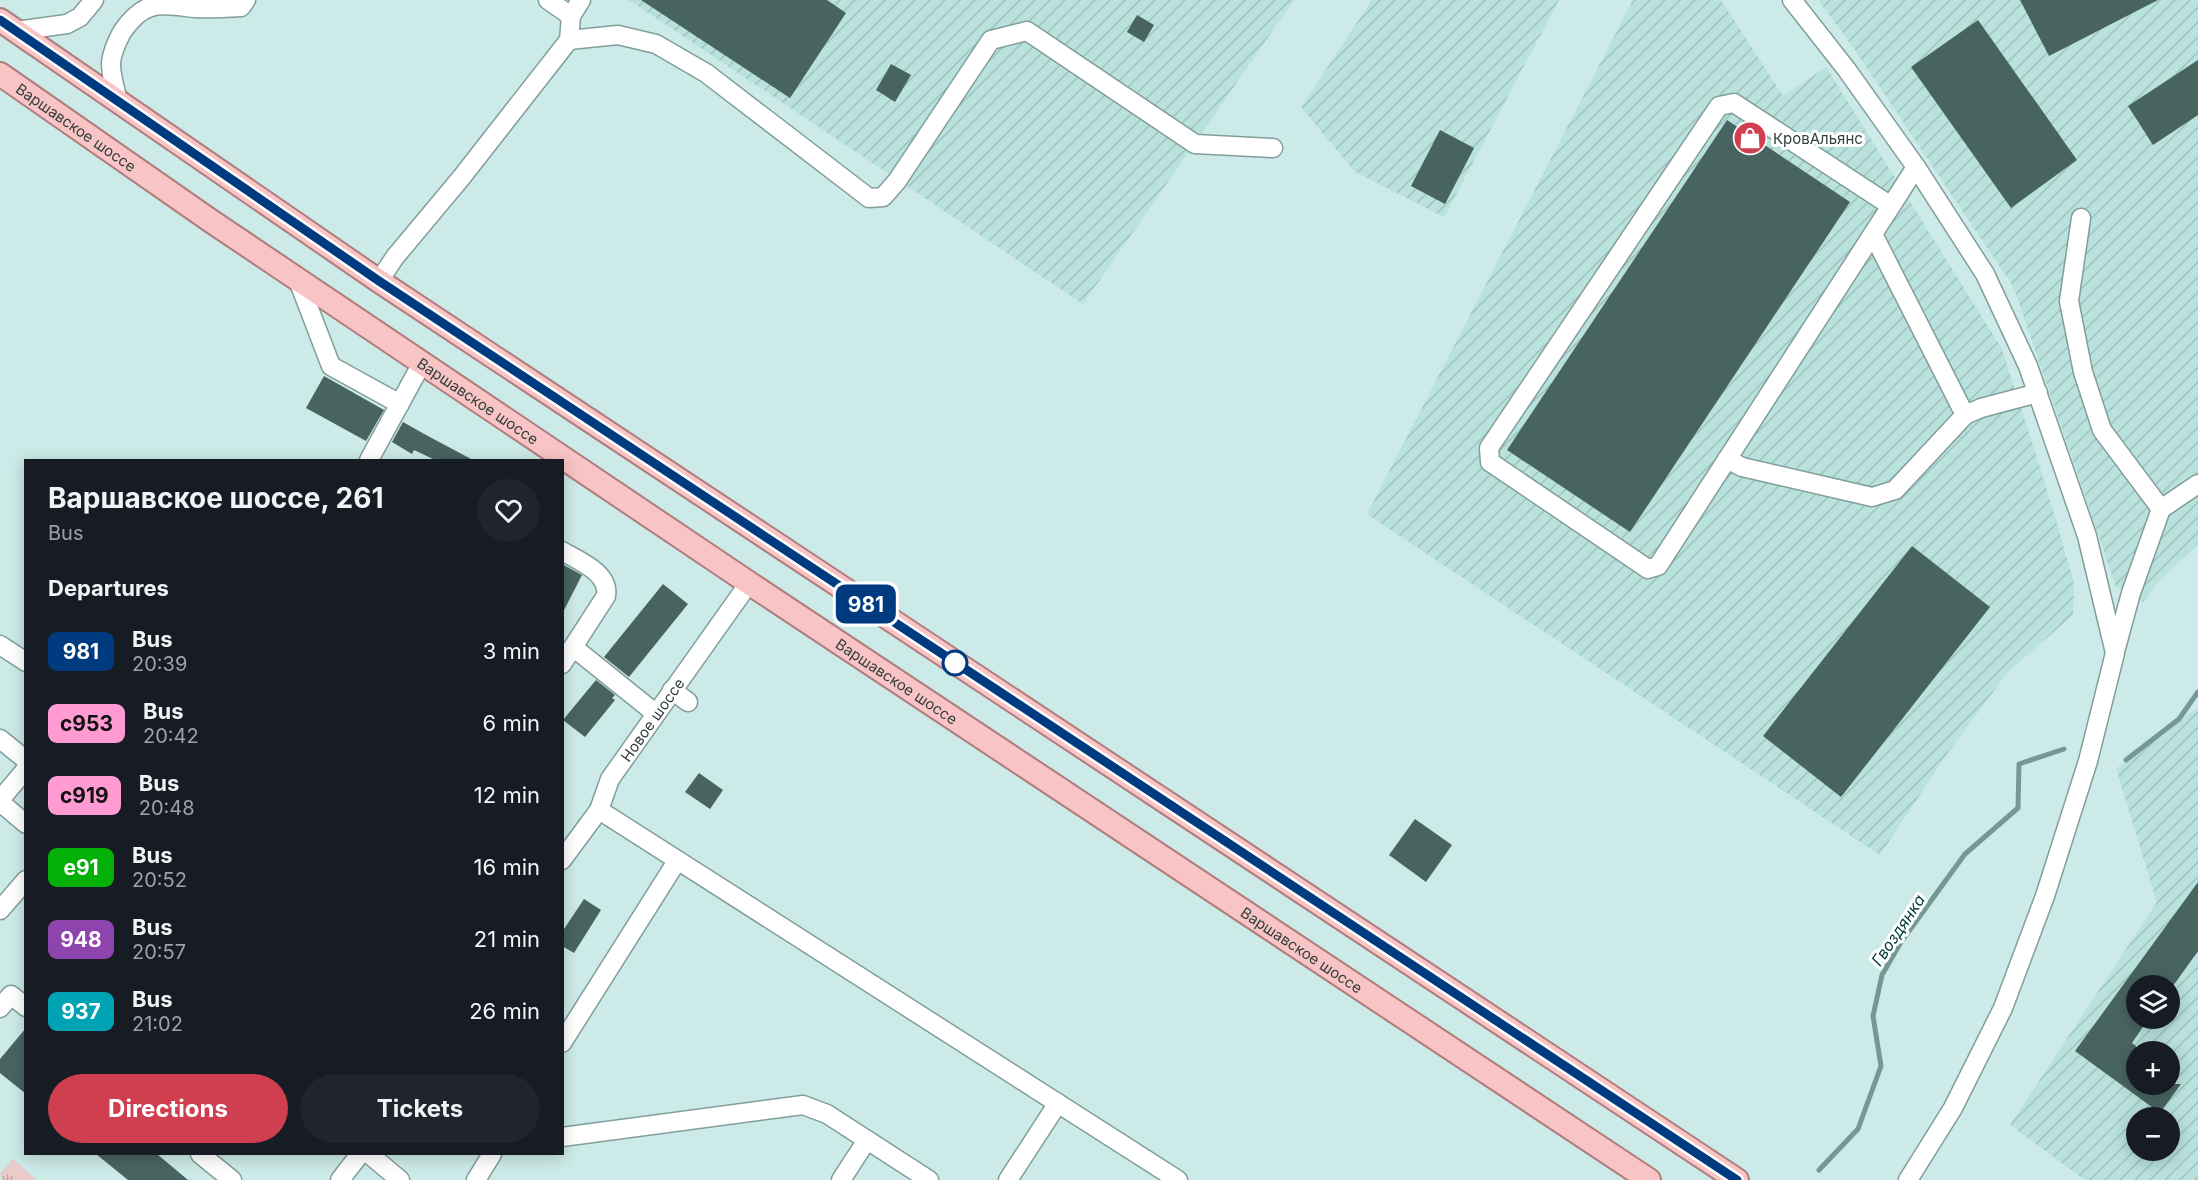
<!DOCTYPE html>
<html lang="en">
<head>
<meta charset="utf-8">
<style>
	:root { --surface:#171b24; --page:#20242c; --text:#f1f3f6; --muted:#9ea1a6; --accent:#d03f50 }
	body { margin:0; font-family:Inter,sans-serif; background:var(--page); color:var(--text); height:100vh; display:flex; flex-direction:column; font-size:22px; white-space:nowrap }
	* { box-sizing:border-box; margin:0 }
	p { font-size:20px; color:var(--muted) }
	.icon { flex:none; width:33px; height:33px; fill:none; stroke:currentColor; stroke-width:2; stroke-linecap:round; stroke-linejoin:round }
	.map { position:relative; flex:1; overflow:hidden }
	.sheet { position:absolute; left:24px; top:459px; width:540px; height:696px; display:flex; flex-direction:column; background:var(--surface); border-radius:0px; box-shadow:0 3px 15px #0003 }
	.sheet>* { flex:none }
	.badge { padding:0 12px; border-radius:9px; font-size:21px; line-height:39px }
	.buttons { position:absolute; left:2126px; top:975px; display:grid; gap:12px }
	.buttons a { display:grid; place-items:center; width:54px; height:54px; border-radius:50%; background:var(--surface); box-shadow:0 3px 15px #0003; font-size:30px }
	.map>.badge { position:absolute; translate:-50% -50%; box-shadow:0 0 0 3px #fff }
	h2 { padding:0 24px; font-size:22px; line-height:54px }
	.round { display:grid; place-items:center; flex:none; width:63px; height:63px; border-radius:32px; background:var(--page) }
	.headline { display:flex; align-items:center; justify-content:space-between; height:102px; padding:0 24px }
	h1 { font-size:28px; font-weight:700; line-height:45px }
	.primary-button { display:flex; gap:12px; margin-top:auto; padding:12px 24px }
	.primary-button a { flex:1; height:69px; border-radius:36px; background:var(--accent); color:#fff; font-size:24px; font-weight:700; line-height:69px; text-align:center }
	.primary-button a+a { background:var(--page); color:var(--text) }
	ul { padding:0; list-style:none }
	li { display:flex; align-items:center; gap:18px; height:72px; padding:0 24px }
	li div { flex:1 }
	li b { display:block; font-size:22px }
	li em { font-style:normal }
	li .badge { min-width:66px; font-weight:700; text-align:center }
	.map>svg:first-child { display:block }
	.industrial { fill:url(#industrial-furrows); fill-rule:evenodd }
	.grass { fill:url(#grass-tufts) }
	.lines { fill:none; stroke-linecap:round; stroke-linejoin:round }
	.stream { stroke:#749995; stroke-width:5 }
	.building { fill:#486461 }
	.minor-casing { stroke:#819e9b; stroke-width:21 }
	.major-casing { stroke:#af7c7c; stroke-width:26 }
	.minor { stroke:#fff; stroke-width:18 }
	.major { stroke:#f8c4c5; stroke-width:22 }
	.line-casing { stroke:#fff; stroke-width:14 }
	.line { stroke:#003b80; stroke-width:9 }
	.stop-dot { fill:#fff; stroke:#003b80; stroke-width:3 }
	.labels { text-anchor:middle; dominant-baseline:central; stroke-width:6; stroke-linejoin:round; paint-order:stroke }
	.street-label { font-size:15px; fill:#323e3c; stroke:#fff }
	.poi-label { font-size:15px; fill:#323e3c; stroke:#fff; text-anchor:start }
	.water-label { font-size:16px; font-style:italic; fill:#003c38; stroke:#fff }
</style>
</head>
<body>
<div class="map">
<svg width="2198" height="1180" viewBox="0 0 2198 1180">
	<defs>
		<pattern id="industrial-furrows" width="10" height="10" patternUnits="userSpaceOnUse" patternTransform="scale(1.5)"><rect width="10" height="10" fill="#b9e2dd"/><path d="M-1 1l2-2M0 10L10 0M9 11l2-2" fill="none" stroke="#a0c3bf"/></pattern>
		<pattern id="grass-tufts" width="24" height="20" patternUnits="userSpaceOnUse" patternTransform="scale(1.5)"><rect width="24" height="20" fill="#ebcaca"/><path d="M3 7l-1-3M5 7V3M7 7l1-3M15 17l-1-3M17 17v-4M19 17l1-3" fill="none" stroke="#bfa5a5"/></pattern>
	</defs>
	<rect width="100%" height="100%" fill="#cceae7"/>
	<g class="industrial">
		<path d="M629 0H1294L1083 304Z"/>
		<path d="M1372 0H1559L1444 217 1355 172 1301 107Z"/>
		<path d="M1633 0H1721L1783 96 1826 67 2002 349 2045 483 2074 583 2073 615 2008 672 1947 754 1880 855 1367 514Z"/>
		<path d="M1818 0H2198V545L2159 581 2143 602 2131 593 2116 587 2014 288 1853 47Z"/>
		<path d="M2198 708V1180H2085L2010 1125 2157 902 2116 769 2177 721ZM2136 986H2169V1018H2136ZM2136 1052H2169V1084H2136ZM2136 1118H2169V1150H2136Z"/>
	</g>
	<path class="grass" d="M13 1159 37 1180H2L0 1174Z"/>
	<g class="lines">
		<g class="stream">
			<path d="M2126 760 2179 719 2198 692"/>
			<path d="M1819 1170 1858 1129 1881 1066 1873 1016 1882 975 1901 942 1965 854 2018 808 2019 764 2064 749"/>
		</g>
	</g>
	<g class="building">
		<path d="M641 0H827L846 13 790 98Z"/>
		<path d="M2020 0H2158L2049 56Z"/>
		<path d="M1137 15 1154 25 1144 42 1127 32Z"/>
		<path d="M1978 20 2077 160 2011 208 1911 67Z"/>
		<path d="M2198 60V115L2153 145 2128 106Z"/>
		<path d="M891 64 911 75 895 102 876 90Z"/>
		<path d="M1727 120 1850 202 1630 532 1507 450Z"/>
		<path d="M1440 130 1474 148 1445 204 1411 186Z"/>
		<path d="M324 376 384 410 366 441 306 408Z"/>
		<path d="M403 422 426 435 473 460H435L414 450 412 454 392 442Z"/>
		<path d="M1912 546 1990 607 1841 797 1763 736Z"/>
		<path d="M562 564 582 575 562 614Z"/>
		<path d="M663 584 688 604 629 677 604 657Z"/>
		<path d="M596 680 615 695 612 698 615 700 585 737 563 720Z"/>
		<path d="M699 773 723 790 710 809 685 792Z"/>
		<path d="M1415 819 1452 845 1426 882 1389 855Z"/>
		<path d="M2198 882V951L2173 986H2136V1018H2149L2132 1043 2136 1046V1084H2181L2160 1113 2075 1051Z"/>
		<path d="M584 899 601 910 574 953 562 946V932Z"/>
		<path d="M26 1028V1094L0 1073V1059Z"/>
		<path d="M96 1154H157L188 1180H128Z"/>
	</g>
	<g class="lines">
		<defs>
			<g id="minor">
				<path d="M548 0 571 16"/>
				<path d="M1792 0 1847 70 1916 167 1985 274 2028 366 2087 536 2115 653 2088 761 2045 896 2003 1008 1953 1108 1908 1180"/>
				<path d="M16 31 67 24 80 17 94 0"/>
				<path d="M569 40 618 35 656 44 706 73 869 198 883 197 897 181 991 40 1027 31 1195 144 1273 148"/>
				<path d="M118 102C111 69 105 64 122 32 144 0 157 4 195 8 210 9 226 8 241 7L246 0"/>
				<path d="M1891 206 1734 103 1719 106 1489 448 1490 462 1648 569 1658 566 1891 206 1916 167"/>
				<path d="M2081 218 2069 301 2083 372 2102 430 2161 509"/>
				<path d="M1873 234 1965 415"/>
				<path d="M298 280 331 366 400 404"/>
				<path d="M379 281 395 257 461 178 569 40 571 16 581 0"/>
				<path d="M1727 459 1742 467 1872 497 1895 490 1965 415 1981 408 2038 393"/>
				<path d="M369 460 422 363"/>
				<path d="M562 551C579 561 610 573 606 596L562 664"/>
				<path d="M0 645 26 662"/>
				<path d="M573 647 655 713"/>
				<path d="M2116 648 2131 593 2161 509 2198 484"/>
				<path d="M672 690 688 702"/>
				<path d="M0 739 26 760"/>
				<path d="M0 800 26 769"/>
				<path d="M0 802 26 824"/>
				<path d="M599 810 1178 1180"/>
				<path id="s1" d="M562 860 599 810 610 779 749 583"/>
				<path d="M0 910 26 880"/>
				<path d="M0 1008 11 995 26 1007"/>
				<path d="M562 1043 677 861"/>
				<path d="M562 1137 803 1105 827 1114 929 1180"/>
				<path d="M200 1154 232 1180"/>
				<path d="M369 1154 400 1180"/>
				<path d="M340 1180 360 1154"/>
				<path d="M476 1180 492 1154"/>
				<path d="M841 1180 867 1140"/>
				<path d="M1008 1180 1058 1103"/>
			</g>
			<g id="major">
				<path d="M0 20 379 281 1737 1180"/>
				<path id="s2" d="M0 74 211 221 749 583 1649 1180"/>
			</g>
		</defs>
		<use href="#minor" class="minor-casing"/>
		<use href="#major" class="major-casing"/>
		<use href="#minor" class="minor"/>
		<use href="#major" class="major"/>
	</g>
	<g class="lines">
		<defs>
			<path id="line" d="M0 20 379 281 1737 1180"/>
		</defs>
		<use href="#line" class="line-casing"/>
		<use href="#line" class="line"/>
	</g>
	<defs>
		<symbol id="shop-disc" viewBox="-11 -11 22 22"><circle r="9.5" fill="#d03f50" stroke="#fff"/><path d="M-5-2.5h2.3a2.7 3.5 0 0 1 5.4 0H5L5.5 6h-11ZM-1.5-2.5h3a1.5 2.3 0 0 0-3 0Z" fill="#fff"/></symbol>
	</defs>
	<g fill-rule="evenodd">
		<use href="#shop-disc" x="1731" y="119" width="38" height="38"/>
	</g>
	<circle class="stop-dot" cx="955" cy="663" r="12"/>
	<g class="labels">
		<g class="street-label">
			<text stroke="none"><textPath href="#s2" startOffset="93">Варшавское шоссе</textPath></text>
			<text stroke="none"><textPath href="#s2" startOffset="579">Варшавское шоссе</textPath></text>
			<text stroke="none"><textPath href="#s2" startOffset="1083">Варшавское шоссе</textPath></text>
			<text stroke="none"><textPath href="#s1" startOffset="168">Новое шоссе</textPath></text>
			<text stroke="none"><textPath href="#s2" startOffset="1569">Варшавское шоссе</textPath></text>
		</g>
		<g class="poi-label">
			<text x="1773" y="138">КровАльянс</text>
		</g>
		<g class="water-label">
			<text transform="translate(1898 930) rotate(-56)">Гвоздянка</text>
		</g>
	</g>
</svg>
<div class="buttons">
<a><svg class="icon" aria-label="layers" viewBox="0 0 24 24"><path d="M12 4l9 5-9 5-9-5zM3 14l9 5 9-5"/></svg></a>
<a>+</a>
<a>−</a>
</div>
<b class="badge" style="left:866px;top:604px;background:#003b80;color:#fff">981</b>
<section class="sheet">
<div class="headline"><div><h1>Варшавское шоссе, 261</h1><p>Bus</p></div><a class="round"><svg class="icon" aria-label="heart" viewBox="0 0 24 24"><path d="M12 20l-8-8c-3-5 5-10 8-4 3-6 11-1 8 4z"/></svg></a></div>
<h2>Departures</h2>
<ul>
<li><span class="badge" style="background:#003b80;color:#fff">981</span><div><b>Bus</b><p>20:39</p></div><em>3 min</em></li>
<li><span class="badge" style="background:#ff9ad2;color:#111">с953</span><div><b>Bus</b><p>20:42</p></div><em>6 min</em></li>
<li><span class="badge" style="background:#ff9ad2;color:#111">с919</span><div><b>Bus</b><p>20:48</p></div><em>12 min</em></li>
<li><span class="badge" style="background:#04b109;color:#fff">е91</span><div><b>Bus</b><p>20:52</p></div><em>16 min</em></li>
<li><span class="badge" style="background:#8e44ad;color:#fff">948</span><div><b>Bus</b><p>20:57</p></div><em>21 min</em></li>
<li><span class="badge" style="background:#00a3b4;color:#fff">937</span><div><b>Bus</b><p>21:02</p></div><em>26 min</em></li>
</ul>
<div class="primary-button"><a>Directions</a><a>Tickets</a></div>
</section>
</div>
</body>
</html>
